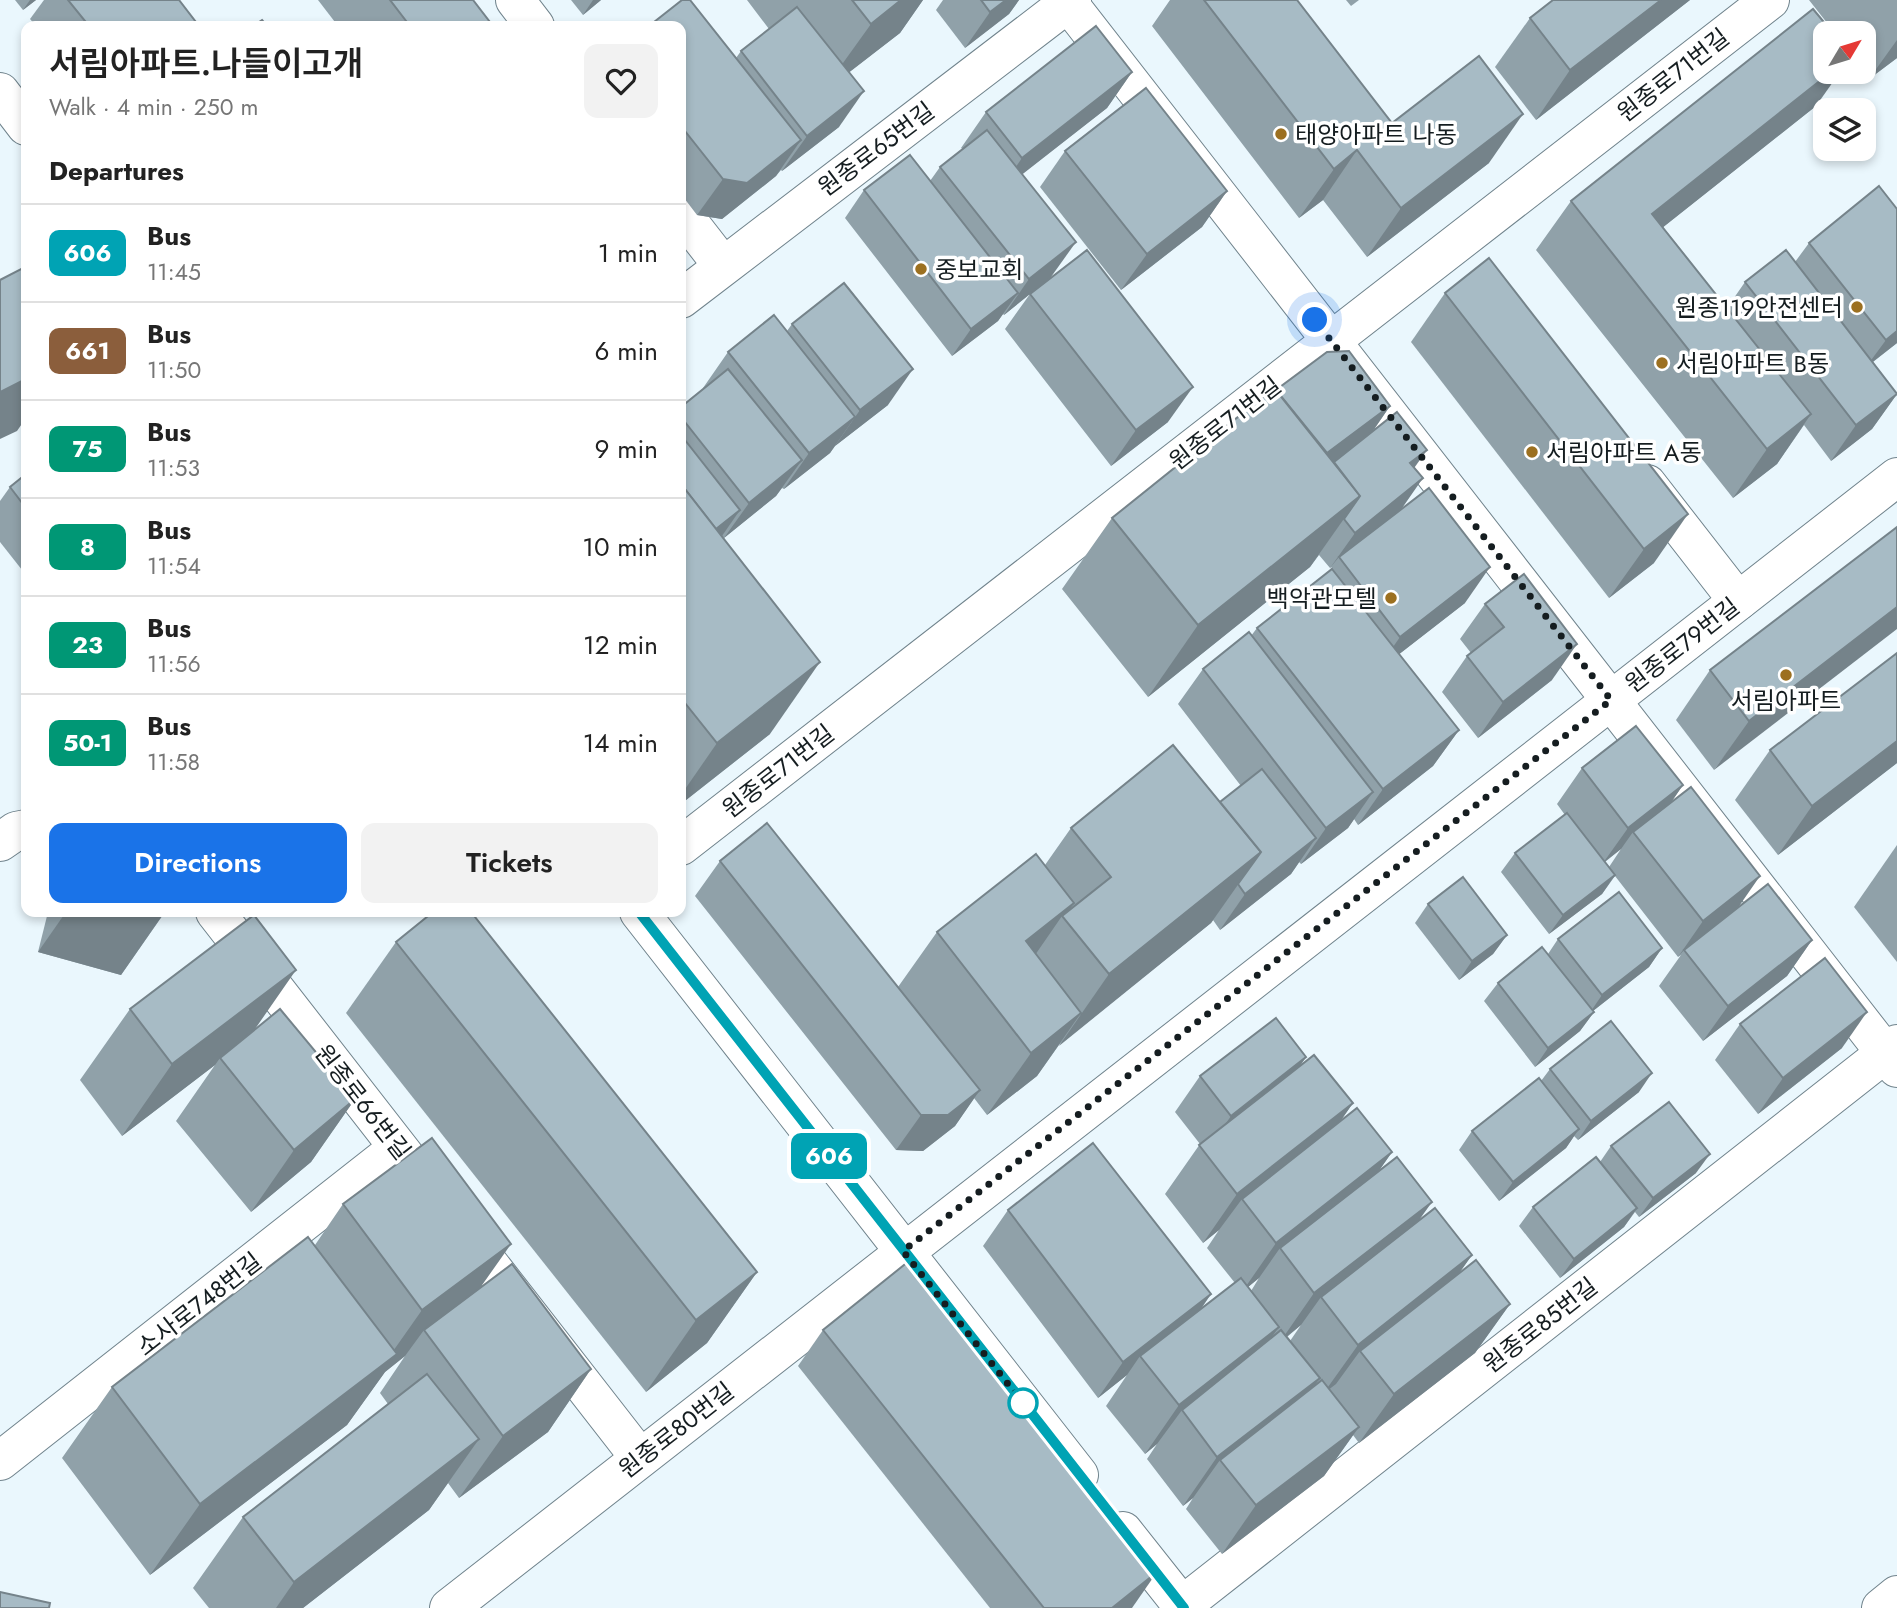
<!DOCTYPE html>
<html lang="en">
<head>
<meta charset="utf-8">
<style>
	:root { --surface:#fff; --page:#f2f2f2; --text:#222; --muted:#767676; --line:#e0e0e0; --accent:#1a73e8 }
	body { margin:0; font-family:Jost,"Noto Sans KR",sans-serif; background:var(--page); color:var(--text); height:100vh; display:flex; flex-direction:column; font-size:26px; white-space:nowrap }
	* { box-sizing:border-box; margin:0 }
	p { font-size:23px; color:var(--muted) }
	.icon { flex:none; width:38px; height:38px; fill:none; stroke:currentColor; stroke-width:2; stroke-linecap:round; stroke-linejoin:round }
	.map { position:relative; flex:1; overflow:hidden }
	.side { position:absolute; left:21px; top:21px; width:665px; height:896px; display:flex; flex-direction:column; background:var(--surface); border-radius:14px; box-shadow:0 4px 10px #0003 }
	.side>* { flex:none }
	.badge { padding:0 14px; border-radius:10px; font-size:24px; line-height:46px }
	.needle { width:46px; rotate:52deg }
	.buttons { position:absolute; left:1813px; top:21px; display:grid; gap:14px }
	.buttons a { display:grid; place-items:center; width:63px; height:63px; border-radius:14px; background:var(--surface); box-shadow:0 4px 10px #0003; font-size:35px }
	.you { position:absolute; width:35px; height:35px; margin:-18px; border:5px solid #fff; border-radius:50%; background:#1a73e8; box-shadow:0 0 0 10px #1a73e833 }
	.map>.badge { position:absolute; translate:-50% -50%; box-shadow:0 0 0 4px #fff }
	h2 { padding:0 28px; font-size:26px; line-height:63px }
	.round { display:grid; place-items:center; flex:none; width:74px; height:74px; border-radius:14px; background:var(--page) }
	.summary { display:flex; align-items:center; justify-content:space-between; height:119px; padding:0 28px }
	h1 { font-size:33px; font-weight:600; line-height:52px }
	.action { display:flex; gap:14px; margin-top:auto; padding:14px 28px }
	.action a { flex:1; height:80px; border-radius:14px; background:var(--accent); color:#fff; font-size:28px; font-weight:600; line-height:80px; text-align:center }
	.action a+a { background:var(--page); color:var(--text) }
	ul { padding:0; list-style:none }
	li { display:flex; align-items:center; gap:21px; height:98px; padding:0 28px; border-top:2px solid var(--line) }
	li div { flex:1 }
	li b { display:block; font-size:26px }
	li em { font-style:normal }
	li .badge { min-width:77px; font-weight:700; text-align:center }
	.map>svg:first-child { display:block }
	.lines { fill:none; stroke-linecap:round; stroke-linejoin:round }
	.minor-casing { stroke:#70838c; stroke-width:40 }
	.minor { stroke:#fff; stroke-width:38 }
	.wall { fill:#90a1a9; fill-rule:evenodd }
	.shaded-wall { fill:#75838a }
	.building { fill:#a7bbc5; stroke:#75838a; stroke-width:2 }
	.line-casing { stroke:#fff; stroke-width:16 }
	.line { stroke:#00a3b4; stroke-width:10 }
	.walk { stroke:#151d20; stroke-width:7; stroke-dasharray:0 12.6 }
	.poi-dot { fill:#9c7020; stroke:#fff; stroke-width:2.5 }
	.stop-dot { fill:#fff; stroke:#00a3b4; stroke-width:3.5 }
	.labels { text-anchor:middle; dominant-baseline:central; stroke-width:7; stroke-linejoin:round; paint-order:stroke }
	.street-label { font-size:24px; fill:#151d20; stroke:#fff }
	.poi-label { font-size:24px; fill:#151d20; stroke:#fff; text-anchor:start }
</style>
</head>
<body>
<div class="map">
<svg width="1897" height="1608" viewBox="0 0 1897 1608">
	<rect width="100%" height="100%" fill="#eaf7fd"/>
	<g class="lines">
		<defs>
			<g id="minor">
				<path d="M515 0 535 26"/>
				<path d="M1066 0 1897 1068"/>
				<path d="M0 92 26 126"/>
				<path d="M681 212 723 266"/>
				<path d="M681 299 1072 0"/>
				<path d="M1647 484 1738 601"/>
				<path d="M0 842 16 831 26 829"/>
				<path d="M681 846 1770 0"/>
				<path d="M215 912 640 1458"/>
				<path d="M639 912 1079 1475"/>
				<path d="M0 1461 398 1148"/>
				<path d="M1123 1531 1184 1608"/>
				<path d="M449 1608 1897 477"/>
				<path d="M1179 1608 1897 1044"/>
				<path d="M1881 1608 1897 1595"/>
			</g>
		</defs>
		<use href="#minor" class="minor-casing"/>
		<use href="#minor" class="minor"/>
	</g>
	<g class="wall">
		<path d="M15 0H36L23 10Z"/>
		<path d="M44 0H179L199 26H36L30 19Z"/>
		<path d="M318 0H473L493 26H338Z"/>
		<path d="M571 0H601L583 15Z"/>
		<path d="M747 0H923L900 33 849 72 839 127 782 171 781 170 776 176 722 219 697 215 681 194V26L736 58 741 51 769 29Z"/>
		<path d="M943 0H1019L1009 14 965 48 936 10Z"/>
		<path d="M1170 0H1297L1392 123 1489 163 1367 257 1323 200 1299 218 1152 26Z"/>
		<path d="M1346 0H1359L1351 6Z"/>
		<path d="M1690 0 1536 120 1495 67 1530 18Z"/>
		<path d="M1809 0H1897V58L1869 79 1864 72V33H1835Z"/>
		<path d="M1132 72 1107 108 1022 174 1051 277 1168 422 1111 466 1005 329 1030 294 1004 315 1003 314 998 321 952 356 845 218 864 190 930 181 940 167 963 149 961 148 986 112Z"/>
		<path d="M1816 106 1663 227 1727 308 1745 282 1795 262 1809 243 1897 209V343L1873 362 1897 394 1872 429 1831 461 1804 425 1777 464 1733 498 1536 250 1571 201Z"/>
		<path d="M1065 151 1227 191 1202 227 1121 290 1040 187Z"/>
		<path d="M1489 258 1654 563 1609 598 1411 342 1445 293Z"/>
		<path d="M792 324 888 405 835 446 830 453 784 489 782 488 776 496 724 538 722 536 770 734 681 804V407L704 388H703L728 352 787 331Z"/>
		<path d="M1276 390 1390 406 1373 431 1414 468 1401 509 1465 603 1399 654 1459 730 1433 766 1358 825 1354 819 1348 828 1301 864 1299 862 1291 874 1220 930 1213 920 1211 923 1059 1045 1037 1076 987 1115 974 1098 955 1126 923 1151 896 1150 695 896 720 861 898 987 937 932 1045 865 1071 828 1220 802 1241 786 1178 704 1203 669 1251 636 1257 628 1329 571 1332 567 1330 568 1319 555 1310 567 1148 697 1062 589 1112 518Z"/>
		<path d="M26 474V575L0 542V501L10 487Z"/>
		<path d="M1897 527 1714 770 1676 720 1710 670Z"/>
		<path d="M1485 604 1552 680 1478 738 1442 692 1467 656 1471 653 1460 639Z"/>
		<path d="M1897 653V763L1778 855 1735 800 1770 750Z"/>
		<path d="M1582 768 1683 785 1670 804 1739 907 1812 940 1787 976 1703 1041 1659 986 1681 955 1678 957 1615 876 1602 894 1549 934 1501 872 1515 853 1565 815 1557 804ZM1621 849 1609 867 1605 862Z"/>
		<path d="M1897 845V962L1854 907Z"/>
		<path d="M1428 904 1507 935 1493 954 1459 980 1415 923Z"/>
		<path d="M48 912H165L121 975 38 952Z"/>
		<path d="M1558 939 1662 948 1649 967 1593 1011 1594 1012 1580 1031 1535 1067 1484 1001 1498 983 1548 954Z"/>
		<path d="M396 942 757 1272 707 1343 646 1392 346 1013Z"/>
		<path d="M130 1009 253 1031 355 1099 311 1162 251 1212 176 1121 215 1065 122 1136 80 1080Z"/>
		<path d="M1740 1024 1842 1048 1758 1114 1715 1060Z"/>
		<path d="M1306 1057 1300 1066 1353 1103 1341 1120 1392 1152 1378 1172 1418 1221 1472 1255 1460 1272 1510 1304 1475 1353 1359 1443 1353 1435 1324 1476 1222 1554 1186 1509 1193 1498 1183 1506 1147 1459 1157 1444 1145 1454 1106 1406 1127 1375 1098 1398 983 1246 1008 1210 1211 1294 1201 1309 1235 1283 1207 1248 1219 1230 1203 1243 1165 1194 1200 1144 1175 1112 1200 1076ZM1259 1278 1251 1291 1248 1287ZM1301 1325 1290 1341 1287 1337Z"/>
		<path d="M1550 1069 1639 1092 1578 1140 1574 1136 1566 1148 1499 1201 1459 1150 1472 1131 1541 1081Z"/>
		<path d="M1611 1146 1696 1173 1639 1217 1635 1212 1624 1227 1560 1278 1519 1226 1533 1207 1600 1162Z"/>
		<path d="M343 1204 480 1288 591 1369 548 1432 459 1498 448 1483 429 1510 303 1608H209L193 1588 243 1517 388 1404 380 1393 405 1356 385 1372 347 1425 150 1575 62 1458 112 1387 315 1245Z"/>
		<path d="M823 1330 1132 1608H990L798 1366Z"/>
	</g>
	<g class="shaded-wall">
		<path d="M30 0H36L23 10Z"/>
		<path d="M593 0H601L583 15Z"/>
		<path d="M901 0H923L900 33 820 95 871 24Z"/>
		<path d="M1006 0H1019L1009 14 965 48 990 12Z"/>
		<path d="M1661 0H1690L1536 120 1570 70Z"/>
		<path d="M1897 40V58L1869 79Z"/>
		<path d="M1132 72 1107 108 997 194 1022 158Z"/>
		<path d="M1831 72H1840L1816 106 1618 263 1652 214Z"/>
		<path d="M864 91 839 127 782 171 807 136Z"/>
		<path d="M1523 114 1489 163 1367 257 1401 208Z"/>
		<path d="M801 140 776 176 722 219 697 215 723 179Z"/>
		<path d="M1357 150 1323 200 1299 218 1334 169Z"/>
		<path d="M1227 191 1202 227 1121 290 1147 254Z"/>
		<path d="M1076 242 1051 277 1004 315 1029 279Z"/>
		<path d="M1018 293 998 321 952 356 971 329Z"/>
		<path d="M1897 331V343L1866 367 1886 340Z"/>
		<path d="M913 369 888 405 835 446 860 410Z"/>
		<path d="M26 379V418L17 431 0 439V392Z"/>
		<path d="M1193 387 1168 422 1111 466 1136 430Z"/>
		<path d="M1897 394 1872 429 1831 461 1856 425Z"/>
		<path d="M1390 406 1365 442 1313 481 1309 466Z"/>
		<path d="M1811 414 1777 464 1733 498 1767 449Z"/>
		<path d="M855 417 830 453 784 489 809 453Z"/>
		<path d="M1427 450 1402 485 1410 463Z"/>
		<path d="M802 460 776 496 724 538 749 503Z"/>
		<path d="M1423 478 1398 514 1339 557 1330 568 1355 533Z"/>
		<path d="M1360 496 1310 567 1148 697 1198 625Z"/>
		<path d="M740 510 715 546 693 548Z"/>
		<path d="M1688 514 1654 563 1609 598 1644 549Z"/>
		<path d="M1490 567 1465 603 1375 673 1400 637Z"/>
		<path d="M1897 607V629L1714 770 1749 721Z"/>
		<path d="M1577 644 1552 680 1478 738 1503 702Z"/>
		<path d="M820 662 770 734 681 804V795L717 743Z"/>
		<path d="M1459 730 1433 766 1358 825 1383 789Z"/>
		<path d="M1897 741V763L1778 855 1812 806Z"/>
		<path d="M1683 785 1658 821 1633 832 1621 849 1603 863 1628 828Z"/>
		<path d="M1373 792 1348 828 1301 864 1326 828Z"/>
		<path d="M1316 838 1291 874 1220 930 1245 894Z"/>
		<path d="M1261 852 1211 923 1059 1046 1109 974Z"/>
		<path d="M1615 875 1602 894 1549 934 1563 915Z"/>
		<path d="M1760 876 1735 912 1684 950 1678 957 1703 921Z"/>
		<path d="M1074 903 1064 918 1062 916 1024 971 1026 941Z"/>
		<path d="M66 912H161L164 913 121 975 38 952Z"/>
		<path d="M1507 935 1493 954 1459 980 1472 961Z"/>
		<path d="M1812 940 1787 976 1703 1041 1728 1006Z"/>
		<path d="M1662 948 1649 967 1589 1014 1602 995Z"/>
		<path d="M296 970 246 1042 220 1058 215 1065 122 1136 172 1064Z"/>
		<path d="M1594 1012 1580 1031 1535 1067 1548 1048Z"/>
		<path d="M1867 1012 1842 1048 1758 1114 1783 1078Z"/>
		<path d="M1081 1013 1037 1076 987 1115 1031 1053Z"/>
		<path d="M1306 1057 1281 1093 1206 1152 1231 1116Z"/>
		<path d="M1652 1073 1639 1092 1578 1140 1591 1121Z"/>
		<path d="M980 1090 955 1126 923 1151 896 1150 921 1115Z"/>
		<path d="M355 1099 311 1162 251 1212 294 1150Z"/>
		<path d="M1353 1103 1319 1152 1242 1199 1219 1230 1203 1243 1237 1194Z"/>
		<path d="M1579 1129 1566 1148 1499 1201 1513 1182Z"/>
		<path d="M1392 1152 1358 1201 1280 1248 1259 1278 1242 1292 1276 1243Z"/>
		<path d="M1710 1154 1696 1173 1639 1217 1653 1198Z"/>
		<path d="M1432 1202 1397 1251 1321 1297 1301 1325 1280 1342 1314 1293Z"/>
		<path d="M1637 1208 1624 1227 1560 1278 1574 1259Z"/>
		<path d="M511 1244 461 1315 424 1330 405 1356 385 1372 347 1425 150 1575 200 1504 384 1364 422 1310Z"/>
		<path d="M1472 1255 1437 1304 1360 1351 1336 1384 1323 1394 1358 1345Z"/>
		<path d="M757 1272 707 1343 646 1392 696 1320Z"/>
		<path d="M1211 1294 1186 1330 1140 1356 1127 1375 1098 1398 1123 1362Z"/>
		<path d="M1510 1304 1475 1353 1359 1443 1394 1394Z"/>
		<path d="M1279 1327 1244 1376 1182 1410 1157 1444 1145 1454 1179 1405Z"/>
		<path d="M591 1369 548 1432 459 1498 503 1436Z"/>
		<path d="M1320 1378 1285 1427 1220 1460 1193 1498 1183 1506 1217 1457Z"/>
		<path d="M1359 1427 1324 1476 1222 1554 1256 1505Z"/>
		<path d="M479 1439 429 1510 303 1608H276L294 1582Z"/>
		<path d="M1157 1572 1132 1608H1112Z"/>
	</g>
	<g class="building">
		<path d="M68 0H179L199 26H89Z"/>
		<path d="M390 0H473L493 26H410Z"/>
		<path d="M682 0H690L801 140 747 183 723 179 681 126V26H649Z"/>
		<path d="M852 0H901L871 24Z"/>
		<path d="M981 0H1006L990 12Z"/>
		<path d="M1204 0H1297L1392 123 1479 56 1523 114 1401 208 1357 150 1334 169Z"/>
		<path d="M1553 0H1661L1570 70 1530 18Z"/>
		<path d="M797 7 864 91 807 136 741 51Z"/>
		<path d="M1813 9 1833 33H1825V72H1831L1652 214 1811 414 1767 449 1571 201Z"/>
		<path d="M262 20 267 26H253Z"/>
		<path d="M1096 26 1132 72 1022 158 986 112Z"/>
		<path d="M1146 88 1227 191 1147 254 1065 151Z"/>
		<path d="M987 130 1076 242 1029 279 940 167Z"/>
		<path d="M910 155 1018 293 971 329 864 190Z"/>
		<path d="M1879 186 1897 209V331L1886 340 1809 243Z"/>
		<path d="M1087 250 1193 387 1136 430 1030 294Z"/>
		<path d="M1786 250 1897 394 1856 425 1745 282Z"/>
		<path d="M1489 258 1688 514 1644 549 1445 293Z"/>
		<path d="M23 268 26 274V379L0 392V280Z"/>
		<path d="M844 283 913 369 860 410 792 324Z"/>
		<path d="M774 315 855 417 809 453 728 352Z"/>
		<path d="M1349 351 1390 406 1327 453 1276 390 1327 352Z"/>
		<path d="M728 369 802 460 749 503 681 417V407Z"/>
		<path d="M1274 388 1360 496 1198 625 1112 518Z"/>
		<path d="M1397 412 1427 450 1410 463 1423 478 1355 533 1344 519 1360 496 1334 462Z"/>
		<path d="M681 435 740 510 716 529 681 484Z"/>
		<path d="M26 474V508L10 487Z"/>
		<path d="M681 484 820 662 717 743 681 698Z"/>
		<path d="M1429 488 1490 567 1400 637 1339 557Z"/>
		<path d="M1897 527V607L1749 721 1710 670Z"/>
		<path d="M1332 569 1459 730 1383 789 1257 628Z"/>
		<path d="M1524 574 1577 644 1503 702 1467 656 1504 627 1485 604Z"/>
		<path d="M1249 632 1373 792 1326 828 1203 669Z"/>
		<path d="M1897 653V741L1812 806 1770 750Z"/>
		<path d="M1636 726 1683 785 1628 828 1582 768Z"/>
		<path d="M1173 745 1261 852 1109 974 1062 916 1111 877 1071 828Z"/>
		<path d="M1262 769 1316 838 1245 894 1238 884 1261 852 1220 802Z"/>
		<path d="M1691 787 1760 876 1703 921 1633 832Z"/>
		<path d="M1567 813 1615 875 1563 915 1515 853Z"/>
		<path d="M767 823 980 1090 948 1115H921L720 861Z"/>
		<path d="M1036 854 1074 903 1026 941 1081 1013 1031 1053 937 932Z"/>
		<path d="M1463 877 1507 935 1472 961 1428 904Z"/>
		<path d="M1768 884 1812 940 1728 1006 1684 950Z"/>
		<path d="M1619 892 1662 948 1602 995 1558 939Z"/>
		<path d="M433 912H471L757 1272 696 1320 396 942Z"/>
		<path d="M254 915 296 970 172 1064 130 1009Z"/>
		<path d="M1542 947 1594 1012 1548 1048 1498 983Z"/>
		<path d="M1825 958 1867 1012 1783 1078 1740 1024Z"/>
		<path d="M280 1009 355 1099 294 1150 220 1058Z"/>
		<path d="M1276 1018 1306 1057 1231 1116 1200 1076Z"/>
		<path d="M1611 1021 1652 1073 1591 1121 1550 1069Z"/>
		<path d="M1314 1055 1353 1103 1237 1194 1199 1145Z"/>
		<path d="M1539 1078 1579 1129 1513 1182 1472 1131Z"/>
		<path d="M1669 1102 1710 1154 1653 1198 1611 1146Z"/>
		<path d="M1357 1108 1392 1152 1276 1243 1242 1199Z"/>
		<path d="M432 1138 511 1244 422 1310 343 1204Z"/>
		<path d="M1093 1143 1211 1294 1123 1362 1008 1210Z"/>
		<path d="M1397 1157 1432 1202 1314 1293 1280 1248Z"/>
		<path d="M1596 1157 1637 1208 1574 1259 1533 1207Z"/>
		<path d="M1435 1208 1472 1255 1358 1345 1321 1297Z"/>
		<path d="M308 1237 397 1354 200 1504 112 1387Z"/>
		<path d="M1476 1260 1510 1304 1394 1394 1360 1351Z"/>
		<path d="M909 1261 1157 1572 1112 1608H1044L823 1330Z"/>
		<path d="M512 1264 591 1369 503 1436 424 1330Z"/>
		<path d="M1241 1278 1279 1327 1179 1405 1140 1356Z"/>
		<path d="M1281 1330 1320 1378 1217 1457 1182 1410Z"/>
		<path d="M427 1374 479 1439 294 1582 243 1517Z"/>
		<path d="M1322 1380 1359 1427 1256 1505 1220 1460Z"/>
		<path d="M0 1592 50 1603 49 1608H0Z"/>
	</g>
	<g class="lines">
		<defs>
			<path id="line" d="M639 912 1184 1608"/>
		</defs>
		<use href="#line" class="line-casing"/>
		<use href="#line" class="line"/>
		<path class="walk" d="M1023 1403 903 1251 1611 700 1315 320"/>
	</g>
	<g class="poi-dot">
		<circle cx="1281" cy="134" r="7"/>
		<circle cx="921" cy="269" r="7"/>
		<circle cx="1857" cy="307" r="7"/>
		<circle cx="1662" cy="363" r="7"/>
		<circle cx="1532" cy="452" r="7"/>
		<circle cx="1391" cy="598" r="7"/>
		<circle cx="1786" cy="675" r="7"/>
	</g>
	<circle class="stop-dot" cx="1023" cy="1403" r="14"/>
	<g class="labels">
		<g class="street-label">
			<text transform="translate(1673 75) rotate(-38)">원종로71번길</text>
			<text transform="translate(876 149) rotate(-37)">원종로65번길</text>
			<text transform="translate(1225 423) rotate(-38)">원종로71번길</text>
			<text transform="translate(1682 645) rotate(-38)">원종로79번길</text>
			<text transform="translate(778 771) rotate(-38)">원종로71번길</text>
			<text transform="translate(363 1102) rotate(52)">원종로66번길</text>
			<text transform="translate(199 1304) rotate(-38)">소사로748번길</text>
			<text transform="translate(1540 1325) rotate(-38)">원종로85번길</text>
			<text transform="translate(676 1430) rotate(-38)">원종로80번길</text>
		</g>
		<g class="poi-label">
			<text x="1295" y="134">태양아파트 나동</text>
			<text x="935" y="269">중보교회</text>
			<text x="1843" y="307" text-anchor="end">원종119안전센터</text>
			<text x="1676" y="363">서림아파트 B동</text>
			<text x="1546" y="452">서림아파트 A동</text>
			<text x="1377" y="598" text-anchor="end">백악관모텔</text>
			<text x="1786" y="700" text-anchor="middle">서림아파트</text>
		</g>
	</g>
</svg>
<div class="buttons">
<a><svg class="needle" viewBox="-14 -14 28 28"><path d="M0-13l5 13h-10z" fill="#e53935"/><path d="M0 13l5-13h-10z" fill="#767676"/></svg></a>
<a><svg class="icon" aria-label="layers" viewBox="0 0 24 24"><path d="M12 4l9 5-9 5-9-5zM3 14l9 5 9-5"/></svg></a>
</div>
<div class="you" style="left:1315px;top:320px"></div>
<b class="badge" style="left:829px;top:1156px;background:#00a3b4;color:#fff">606</b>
<section class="side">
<div class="summary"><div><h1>서림아파트.나들이고개</h1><p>Walk · 4 min · 250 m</p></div><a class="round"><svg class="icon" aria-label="heart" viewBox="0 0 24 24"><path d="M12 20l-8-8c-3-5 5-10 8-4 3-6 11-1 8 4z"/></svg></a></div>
<h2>Departures</h2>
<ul>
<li><span class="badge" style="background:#00a3b4;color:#fff">606</span><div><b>Bus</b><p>11:45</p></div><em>1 min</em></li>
<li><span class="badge" style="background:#8b5e3c;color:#fff">661</span><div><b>Bus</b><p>11:50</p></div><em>6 min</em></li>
<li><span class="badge" style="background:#009775;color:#fff">75</span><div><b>Bus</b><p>11:53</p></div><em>9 min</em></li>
<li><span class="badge" style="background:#009775;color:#fff">8</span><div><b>Bus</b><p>11:54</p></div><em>10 min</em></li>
<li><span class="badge" style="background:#009775;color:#fff">23</span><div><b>Bus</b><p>11:56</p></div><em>12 min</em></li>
<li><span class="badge" style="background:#009775;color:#fff">50-1</span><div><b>Bus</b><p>11:58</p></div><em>14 min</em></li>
</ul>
<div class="action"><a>Directions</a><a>Tickets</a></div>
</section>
</div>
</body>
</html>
